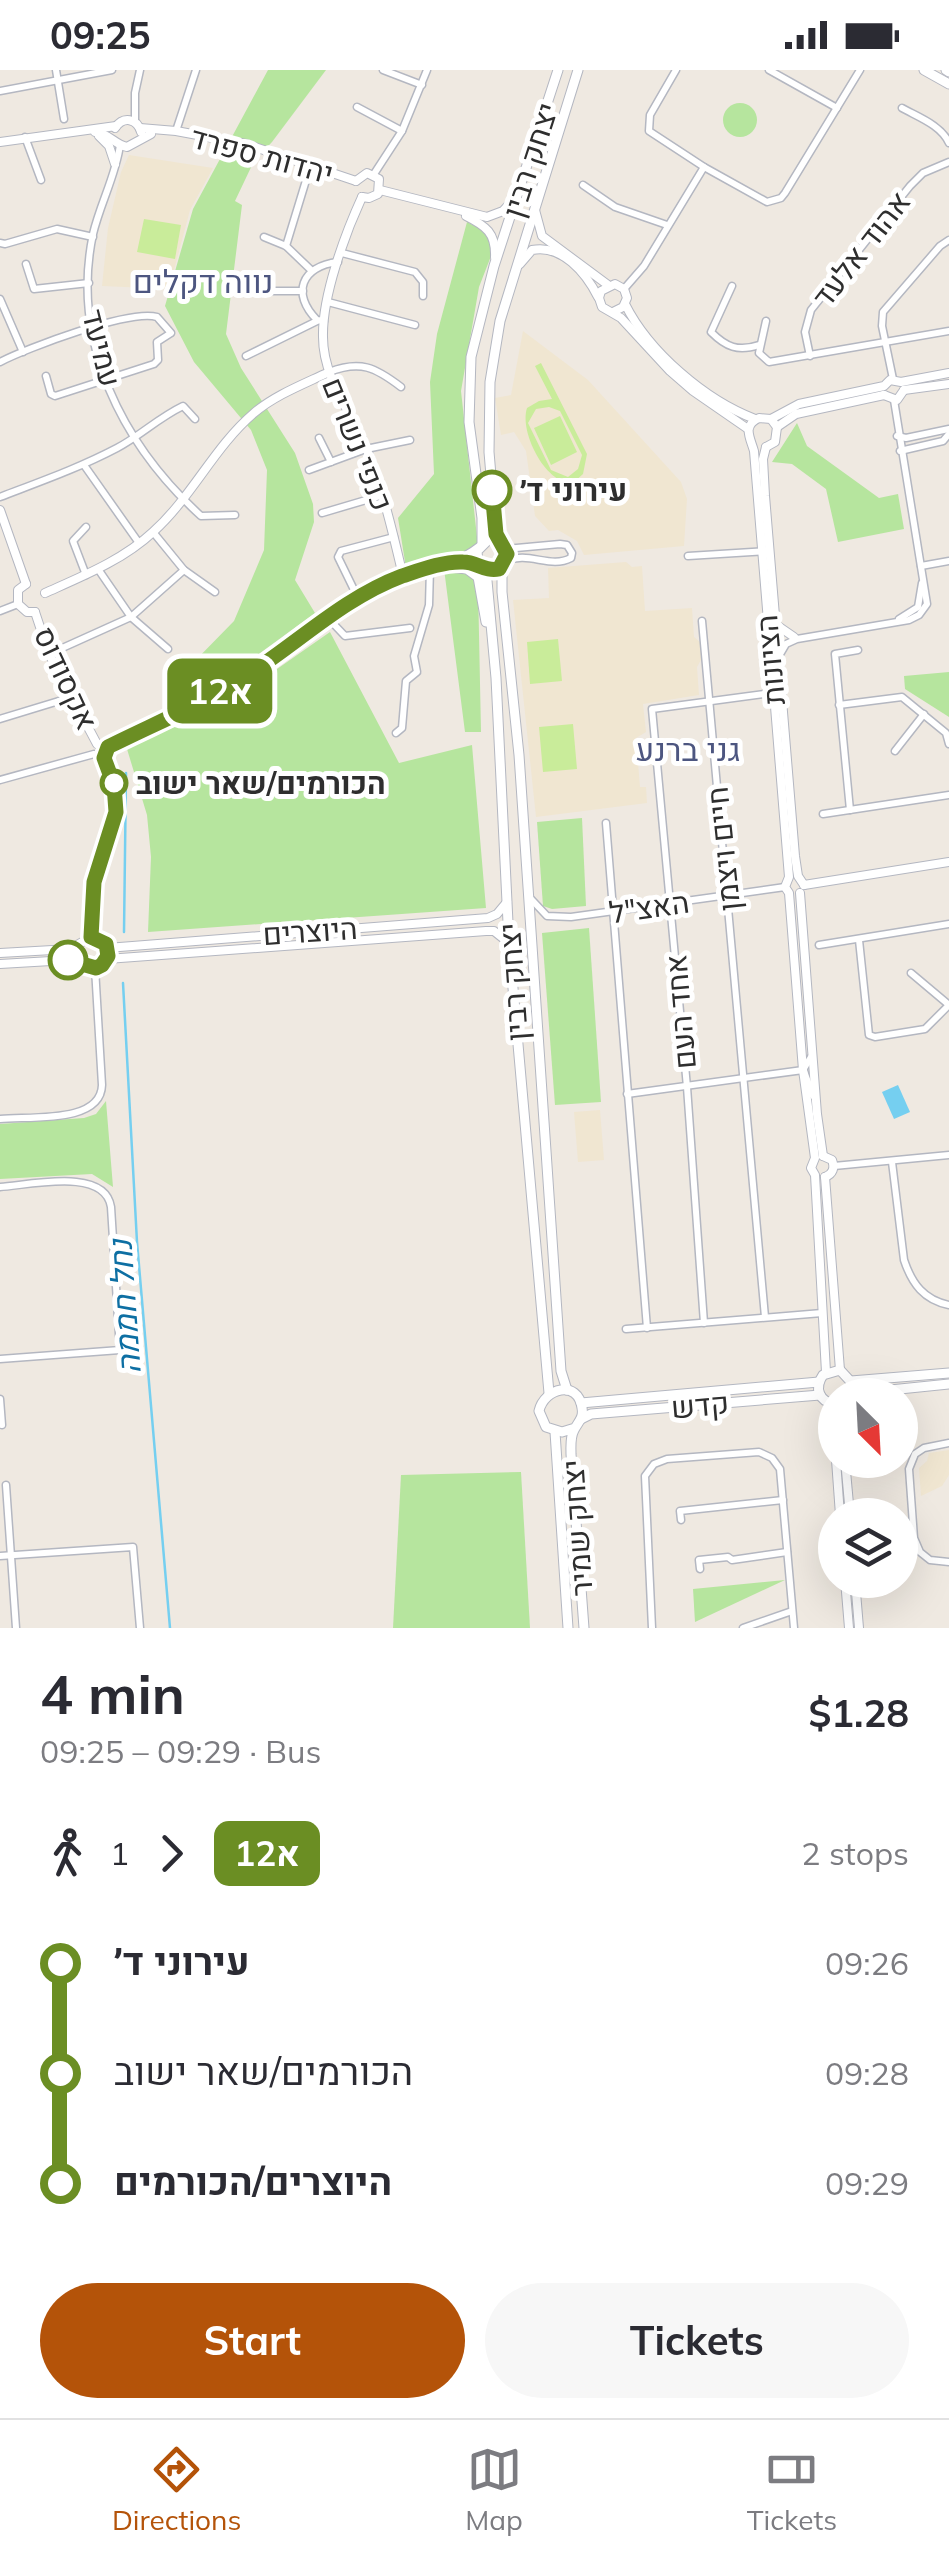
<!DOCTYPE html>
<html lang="en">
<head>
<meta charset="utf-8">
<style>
	:root { --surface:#fff; --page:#f7f7f7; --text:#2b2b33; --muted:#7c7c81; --line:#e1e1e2; --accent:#b45309 }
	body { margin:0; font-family:Mulish,Heebo,sans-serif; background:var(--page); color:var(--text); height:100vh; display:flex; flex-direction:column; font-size:38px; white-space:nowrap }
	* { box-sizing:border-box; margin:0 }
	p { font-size:32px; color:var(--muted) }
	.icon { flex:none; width:55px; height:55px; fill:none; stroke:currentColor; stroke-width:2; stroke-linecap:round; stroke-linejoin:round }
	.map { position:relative; height:1558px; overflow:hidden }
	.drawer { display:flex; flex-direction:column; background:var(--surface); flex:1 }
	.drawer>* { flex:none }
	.badge { padding:0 20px; border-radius:15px; font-size:35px; line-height:65px }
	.needle { width:65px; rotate:156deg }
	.controls { position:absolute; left:818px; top:1308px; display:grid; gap:20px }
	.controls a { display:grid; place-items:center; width:100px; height:100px; border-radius:50%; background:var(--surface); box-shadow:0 10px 40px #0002; font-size:50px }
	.map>.badge { position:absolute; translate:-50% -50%; box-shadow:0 0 0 5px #fff }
	.legs { display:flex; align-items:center; gap:15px; height:110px; padding:0 40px; font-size:32px }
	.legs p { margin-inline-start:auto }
	.summary { display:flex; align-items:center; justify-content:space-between; height:170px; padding:0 40px }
	h1 { font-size:55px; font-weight:700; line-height:75px }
	.action { display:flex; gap:20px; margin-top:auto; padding:20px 40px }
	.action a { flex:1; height:115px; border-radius:60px; background:var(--accent); color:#fff; font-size:40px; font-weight:700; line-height:115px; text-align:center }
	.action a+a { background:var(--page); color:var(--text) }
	ul { padding:0 40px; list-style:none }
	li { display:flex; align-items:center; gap:35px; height:110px; font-size:38px }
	li i { display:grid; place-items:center; width:15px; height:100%; margin:0 12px; background:currentColor }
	li i::after { content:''; width:25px; height:25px; margin:-12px; border:8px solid; border-radius:50%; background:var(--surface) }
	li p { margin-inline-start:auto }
	li:first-child i { background:linear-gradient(#0000 50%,currentColor 0) }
	li:last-child i { background:linear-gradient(currentColor 50%,#0000 0) }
	.status { display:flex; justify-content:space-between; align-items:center; height:70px; padding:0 50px; background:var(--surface); direction:ltr }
	.status svg { height:28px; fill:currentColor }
	.tab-bar { display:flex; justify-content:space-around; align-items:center; height:140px; border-top:2px solid var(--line); background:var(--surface); font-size:28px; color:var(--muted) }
	.tab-bar a { display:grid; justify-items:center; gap:5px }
	.tab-bar .on { color:var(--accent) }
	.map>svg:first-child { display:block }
	.education { fill:#f0e6d1 }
	.green { fill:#b6e59e }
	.pitch { fill:#c9ec9a; fill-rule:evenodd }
	.water { fill:#75cff0 }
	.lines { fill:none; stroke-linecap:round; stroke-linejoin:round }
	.stream { stroke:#75cff0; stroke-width:2.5 }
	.minor-casing { stroke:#b4b7c1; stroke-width:9 }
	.tertiary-casing { stroke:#b4b7c1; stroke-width:10 }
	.secondary-casing { stroke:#b4b7c1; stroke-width:11 }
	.minor { stroke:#fff; stroke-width:6 }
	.tertiary { stroke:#fff; stroke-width:8 }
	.secondary { stroke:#fff; stroke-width:9 }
	.line-1-casing { stroke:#fff; stroke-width:22 }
	.line-1 { stroke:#6b8e23; stroke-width:15 }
	.stop-1-dot { fill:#fff; stroke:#6b8e23; stroke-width:5 }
	.labels { text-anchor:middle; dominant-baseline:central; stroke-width:10; stroke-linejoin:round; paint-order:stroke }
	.street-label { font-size:30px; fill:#2e2e2e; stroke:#fff }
	.stop-label { font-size:30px; font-weight:bold; fill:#2e2e2e; stroke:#fff; text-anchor:start }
	.neighbourhood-label { font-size:32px; fill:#4d5680; stroke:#fff }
	.water-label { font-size:32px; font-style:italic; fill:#0d6fa3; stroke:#fff }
</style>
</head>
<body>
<div class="status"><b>09:25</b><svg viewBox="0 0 49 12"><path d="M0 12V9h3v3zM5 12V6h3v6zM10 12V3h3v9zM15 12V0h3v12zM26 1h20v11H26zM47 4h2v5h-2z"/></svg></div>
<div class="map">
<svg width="949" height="1558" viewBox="0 0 949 1558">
	<rect width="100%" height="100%" fill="#efe9e1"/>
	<g class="education">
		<path d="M129 85 213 98 190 140 169 219 102 216 108 158 121 102Z"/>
		<path d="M523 261 588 310 681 412 687 429 684 476 584 485 577 471 558 460 549 461 535 446 526 381 514 362 501 365 495 328 511 325Z"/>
		<path d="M626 492 632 497 642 496 645 541 692 538 694 567 701 573 702 588 697 597 699 625 643 634 646 662 636 668 640 717H646L647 733 536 747 513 530 549 528 548 498Z"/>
		<path d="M600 1040 604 1090 578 1092 574 1042Z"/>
		<path d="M949 1380V1405L942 1416 921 1426 919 1398 927 1391 929 1383Z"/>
	</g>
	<g class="green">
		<path d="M268 0H326L272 72 254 91 235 131 242 135 226 264 241 298 295 383 313 434 314 452 295 510 315 543 211 619 190 596 234 551 264 480 267 400 251 360 194 292 165 236 193 139Z"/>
		<circle cx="740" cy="50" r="17"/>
		<path d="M467 152 487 162 493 181 479 217 461 321 477 467 481 662H465L443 491 406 498 398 448 434 404 430 312 437 264Z"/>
		<path d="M797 353 807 376 879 428 898 424 904 459 838 472 826 419 792 394 772 392Z"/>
		<path d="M330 562 399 693 472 675 486 838 148 862 151 787 147 745 127 679 257 613Z"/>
		<path d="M949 602V647L905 619 904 606Z"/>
		<path d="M582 748 586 836 552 839 543 836 537 752Z"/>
		<path d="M589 858 601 1032 555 1035 542 863Z"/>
		<path d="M106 1031 113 1117 92 1104 0 1109V1054L84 1048 96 1044Z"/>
		<path d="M521 1402 530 1558H393L401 1405Z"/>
		<path d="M785 1510 695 1552 693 1519Z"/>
	</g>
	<g class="pitch">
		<path d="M144 149 181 155 175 189 137 182Z"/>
		<path d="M541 293 587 384 583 404 573 413C546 415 519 362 527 338L539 331 552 329 535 296ZM549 337 560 341 582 385 578 399 568 407 551 400 528 353 536 339Z"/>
		<path d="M560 346 577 382 551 395 534 358Z"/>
		<path d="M558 569 562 611 530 614 527 572Z"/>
		<path d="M573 654 577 699 543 702 539 657Z"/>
	</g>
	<path class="water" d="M898 1015 910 1042 894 1049 882 1022Z"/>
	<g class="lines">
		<g class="stream">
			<path d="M124 862 126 703"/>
			<path d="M123 913 137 1172 170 1558"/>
		</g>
		<defs>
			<g id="minor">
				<path d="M56 0 64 49"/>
				<path d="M383 0 422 15"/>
				<path d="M676 0 650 45 649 61 704 97 767 132 781 128 785 123 860 0"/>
				<path d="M769 0 837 38"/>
				<path d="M0 21 112 0"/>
				<path d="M357 37 402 61"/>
				<path d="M902 38C918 47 941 55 949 73"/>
				<path d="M135 52V23L140 0"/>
				<path d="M176 61 196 0"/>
				<path d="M25 67 41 110"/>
				<path d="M120 75C116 105 100 134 93 164 70 273 123 375 201 446L235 445"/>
				<path d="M374 104 402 61 427 0"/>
				<path d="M583 115 615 137 667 155"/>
				<path d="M264 167 286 176 311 200"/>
				<path d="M0 173 5 174 57 159 93 167"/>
				<path d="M286 176 311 94"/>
				<path d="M342 183 415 202 423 212V226"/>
				<path d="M26 194 34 219 89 213"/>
				<path d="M732 216 711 262C726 277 738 282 759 275"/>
				<path d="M624 219 644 196 704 97"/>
				<path d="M231 221H303"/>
				<path d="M0 229 23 282"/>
				<path d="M328 232 415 255"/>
				<path d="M324 251 317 250C291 224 301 196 338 192"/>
				<path d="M766 251 759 283 769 292 949 261"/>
				<path d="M246 286 317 251"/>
				<path d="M810 286 805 262 811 240 910 116 923 103 949 92"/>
				<path d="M0 292C27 278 130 239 157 247L171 263 157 272 158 290 154 294 55 326 51 324 46 306"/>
				<path d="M329 302C360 290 375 297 401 317"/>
				<path d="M893 309 882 256 883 242 940 176 949 170"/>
				<path d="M897 366 906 368 949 359"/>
				<path d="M319 368 331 392"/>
				<path d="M900 381 943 371 949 364"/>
				<path d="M84 395 139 473"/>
				<path d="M309 400 366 379 410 370"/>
				<path d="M0 427C39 412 79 398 117 378 140 366 158 348 183 336L195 349"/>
				<path d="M322 443 383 425"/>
				<path d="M153 462 184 500 215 522"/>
				<path d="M505 479 560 474 567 475 572 483 571 488C550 499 529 481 506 491"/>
				<path d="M688 486 767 481"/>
				<path d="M921 496 949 491"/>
				<path d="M98 499 131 547 168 579"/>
				<path d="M86 505 73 471 86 457"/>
				<path d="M358 528 338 487 341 481 394 467"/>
				<path d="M0 541 18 534"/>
				<path d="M327 547 345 566 410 558"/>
				<path d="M899 549 918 537 922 513"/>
				<path d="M702 551 765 1247"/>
				<path d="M49 584 131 547 184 500"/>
				<path d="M779 586 786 574 797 569 909 550 919 545 927 534 894 330"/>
				<path d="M839 635 902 627 946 663 949 674"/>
				<path d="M0 649 72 627"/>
				<path d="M396 663 402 658 406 611 417 602 414 586 429 535 430 498"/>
				<path d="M895 681 924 644"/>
				<path d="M0 710 94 684"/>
				<path d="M850 740 835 584 858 580"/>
				<path d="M823 744 949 725"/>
				<path d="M606 753 647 1258"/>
				<path d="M531 829 547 846 571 847 785 817"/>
				<path d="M859 870 869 965 875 967 925 959 949 935"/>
				<path d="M819 875 949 854"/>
				<path d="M911 903 949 935"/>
				<path d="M804 1001 813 1026"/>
				<path d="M627 1024 803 1000 811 987"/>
				<path d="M0 1049C30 1046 101 1054 102 1015L95 898"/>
				<path d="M892 1092 904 1190C912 1214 924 1230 949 1235"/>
				<path d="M834 1096 949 1085"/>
				<path d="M0 1117C30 1115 105 1097 111 1137L120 1280 0 1289"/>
				<path d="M704 1253 687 1017 652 639 779 622"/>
				<path d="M626 1259 822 1243"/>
				<path d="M0 1329 2 1355"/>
				<path d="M949 1373 924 1378 915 1384 909 1399 914 1468 920 1482 930 1490 949 1492"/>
				<path d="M6 1415 16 1558"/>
				<path d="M681 1450 680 1441 783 1430"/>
				<path d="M0 1486 133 1477 140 1558"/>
				<path d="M700 1499 699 1490 728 1487 732 1490 787 1482"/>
				<path d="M652 1558 645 1406 654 1394 667 1389 759 1382 772 1388 780 1399 794 1558"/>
				<path d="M743 1558 792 1541"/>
			</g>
			<g id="tertiary">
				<path d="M115 58C123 46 137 48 141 62"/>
				<path d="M140 58 176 61 246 74 356 111"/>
				<path d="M95 62C110 64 114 74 127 77L151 64"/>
				<path d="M99 66 109 76 115 94"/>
				<path d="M0 72 116 56"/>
				<path d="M356 111 367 103 379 109 378 124 369 128 362 127"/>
				<path d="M380 120 487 147 503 141 515 128"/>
				<path d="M362 127C345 164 322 226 323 267 323 309 352 343 367 380 383 421 393 463 403 506"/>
				<path d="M535 140 542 166 608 215"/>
				<path d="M466 146C486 156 496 163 495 187"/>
				<path d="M520 194 532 180C562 174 586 203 598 227"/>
				<path d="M625 234C649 282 705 330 755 349"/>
				<path d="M613 242 623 237 627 228 624 219 615 214 601 221 599 228 602 237 621 248 670 301 693 321 748 359"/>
				<path d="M904 320 949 314"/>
				<path d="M884 325 897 330 904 320"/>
				<path d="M771 349 799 334 884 316 890 310 901 312 949 303"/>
				<path d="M777 357 796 344 884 325"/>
				<path d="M766 377 775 372 777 357 771 349 759 348C742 356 750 367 754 381L789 807 785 817 789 823 803 1000 815 1088 811 1098 815 1105 826 1302"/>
				<path d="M766 377 763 389 765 426 795 786 798 806 804 815"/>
				<path d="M0 440 26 514"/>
				<path d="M26 514 18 520V534L27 542H35"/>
				<path d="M45 523C83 506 123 490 153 462 192 427 214 377 254 343 275 325 304 314 329 302"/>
				<path d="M35 542 49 584 97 674"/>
				<path d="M778 556 794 567"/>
				<path d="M108 677C151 655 198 636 239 611 285 583 325 546 373 520 407 501 449 501 479 477"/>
				<path d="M804 815 949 792"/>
				<path d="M800 823 817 1044 823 1086"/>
				<path d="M91 867C91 849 89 829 94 811 107 759 130 745 104 688"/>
				<path d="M107 878 488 848 497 844 507 832"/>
				<path d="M0 883 70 879 91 867"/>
				<path d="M107 889 486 861H494L509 873"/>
				<path d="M0 894 68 890 95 898 105 892 108 882 103 871 91 867"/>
				<path d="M823 1086 832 1090C835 1098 833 1104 825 1107"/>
				<path d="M825 1107 840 1300"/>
				<path d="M829 1333 835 1376"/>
				<path d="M836 1390 840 1445"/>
				<path d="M845 1390 850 1445"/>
				<path d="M845 1510 849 1558"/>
				<path d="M855 1510 859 1558"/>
			</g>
			<g id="secondary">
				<path d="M924 0 949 14"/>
				<path d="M946 0 949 2"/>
				<path d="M486 472 477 481 478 493 489 501 502 497"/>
				<path d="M482 474V448L469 352 471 287 494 196 558 0"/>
				<path d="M440 496 467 499 478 507 486 552"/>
				<path d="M486 500 496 608 509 873 549 1323"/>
				<path d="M851 1311 949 1303"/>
				<path d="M567 1320 561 1301 519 685 502 522V497L507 484 496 464 489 382 490 312 500 251 578 0"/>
				<path d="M851 1324 949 1314"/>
				<path d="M581 1333 819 1312"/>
				<path d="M835 1334C819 1332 814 1318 823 1305L840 1300 852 1313"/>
				<path d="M581 1349 591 1344 820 1325"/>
				<path d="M575 1358 562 1362 546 1357 539 1341C544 1318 578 1309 582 1338 584 1348 578 1352 574 1360 570 1367 571 1376 571 1384L584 1558"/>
				<path d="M555 1362 568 1558"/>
			</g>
		</defs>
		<use href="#minor" class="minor-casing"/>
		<use href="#tertiary" class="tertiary-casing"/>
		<use href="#secondary" class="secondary-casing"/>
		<use href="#minor" class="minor"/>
		<use href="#tertiary" class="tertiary"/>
		<use href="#secondary" class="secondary"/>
	</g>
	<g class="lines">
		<defs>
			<path id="line-1" d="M68 890 96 898 102 895 108 886 106 874 91 867 94 812 116 742 114 715 104 688 108 677C152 655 198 636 240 610 295 576 341 529 402 506 420 500 444 491 463 492 477 492 485 502 499 499L507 484 496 464 492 420"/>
		</defs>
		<use href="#line-1" class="line-1-casing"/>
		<use href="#line-1" class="line-1"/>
	</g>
	<g class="stop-1-dot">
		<circle cx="492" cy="420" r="18"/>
		<circle cx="114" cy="713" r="12"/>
		<circle cx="68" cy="890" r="18"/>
	</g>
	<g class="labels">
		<g class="street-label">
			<text transform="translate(262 85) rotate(15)">יהדות ספרד</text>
			<text transform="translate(530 90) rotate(-72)">יצחק רבין</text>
			<text transform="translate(861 179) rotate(-52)">אהוד אלעד</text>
			<text transform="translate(102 278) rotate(76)">עמיעד</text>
			<text transform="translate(358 374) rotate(68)">כנפי נשרים</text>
			<text transform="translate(770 590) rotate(-95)">הציונות</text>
			<text transform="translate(66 608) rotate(65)">אקסודוס</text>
			<text transform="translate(723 779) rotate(-96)">חיים ויצמן</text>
			<text transform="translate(649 837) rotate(-8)">האצ"ל</text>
			<text transform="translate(310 861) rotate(-4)">היוצרים</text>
			<text transform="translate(513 912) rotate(-94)">יצחק רבין</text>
			<text transform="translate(680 942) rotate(-95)">אחד העם</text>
			<text transform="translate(700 1335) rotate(-5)">קדש</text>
			<text transform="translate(577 1458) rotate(-94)">יצחק שמיר</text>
		</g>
		<g class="stop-label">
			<text x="520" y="420">עירוני ד׳</text>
			<text x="136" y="713">הכורמים/שאר ישוב</text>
		</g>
		<g class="neighbourhood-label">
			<text x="203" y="211">נווה דקלים</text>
			<text x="688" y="679">גני ברנע</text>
		</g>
		<g class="water-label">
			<text transform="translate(124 1237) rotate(-94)">נחל חממה</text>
		</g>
	</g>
</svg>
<div class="controls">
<a><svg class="needle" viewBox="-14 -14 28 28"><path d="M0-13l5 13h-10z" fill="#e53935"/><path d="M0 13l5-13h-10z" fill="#7c7c81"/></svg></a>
<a><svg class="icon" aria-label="layers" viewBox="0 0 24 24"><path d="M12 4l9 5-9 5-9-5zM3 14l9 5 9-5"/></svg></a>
</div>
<b class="badge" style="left:220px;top:621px;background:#6b8e23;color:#fff">12א</b>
</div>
<section class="drawer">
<div class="summary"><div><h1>4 min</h1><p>09:25 – 09:29 · Bus</p></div><b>$1.28</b></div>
<div class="legs"><svg class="icon" aria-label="walk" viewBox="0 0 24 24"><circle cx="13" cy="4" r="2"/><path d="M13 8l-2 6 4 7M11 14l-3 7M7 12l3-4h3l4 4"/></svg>1<svg class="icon" aria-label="forward" viewBox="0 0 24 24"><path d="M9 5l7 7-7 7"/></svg><b class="badge" style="background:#6b8e23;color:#fff">12א</b><p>2 stops</p></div>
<ul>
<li><i style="color:#6b8e23"></i><b>עירוני ד׳</b><p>09:26</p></li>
<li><i style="color:#6b8e23"></i><span>הכורמים/שאר ישוב</span><p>09:28</p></li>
<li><i style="color:#6b8e23"></i><b>היוצרים/הכורמים</b><p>09:29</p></li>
</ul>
<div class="action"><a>Start</a><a>Tickets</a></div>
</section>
<nav class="tab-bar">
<a class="on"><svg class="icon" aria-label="directions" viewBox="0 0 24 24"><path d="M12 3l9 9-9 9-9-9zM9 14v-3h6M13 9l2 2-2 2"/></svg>Directions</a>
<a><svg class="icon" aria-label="map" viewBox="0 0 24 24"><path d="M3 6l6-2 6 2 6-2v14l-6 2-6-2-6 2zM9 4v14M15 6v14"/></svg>Map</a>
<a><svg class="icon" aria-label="tickets" viewBox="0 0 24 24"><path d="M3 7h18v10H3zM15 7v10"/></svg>Tickets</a>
</nav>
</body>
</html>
